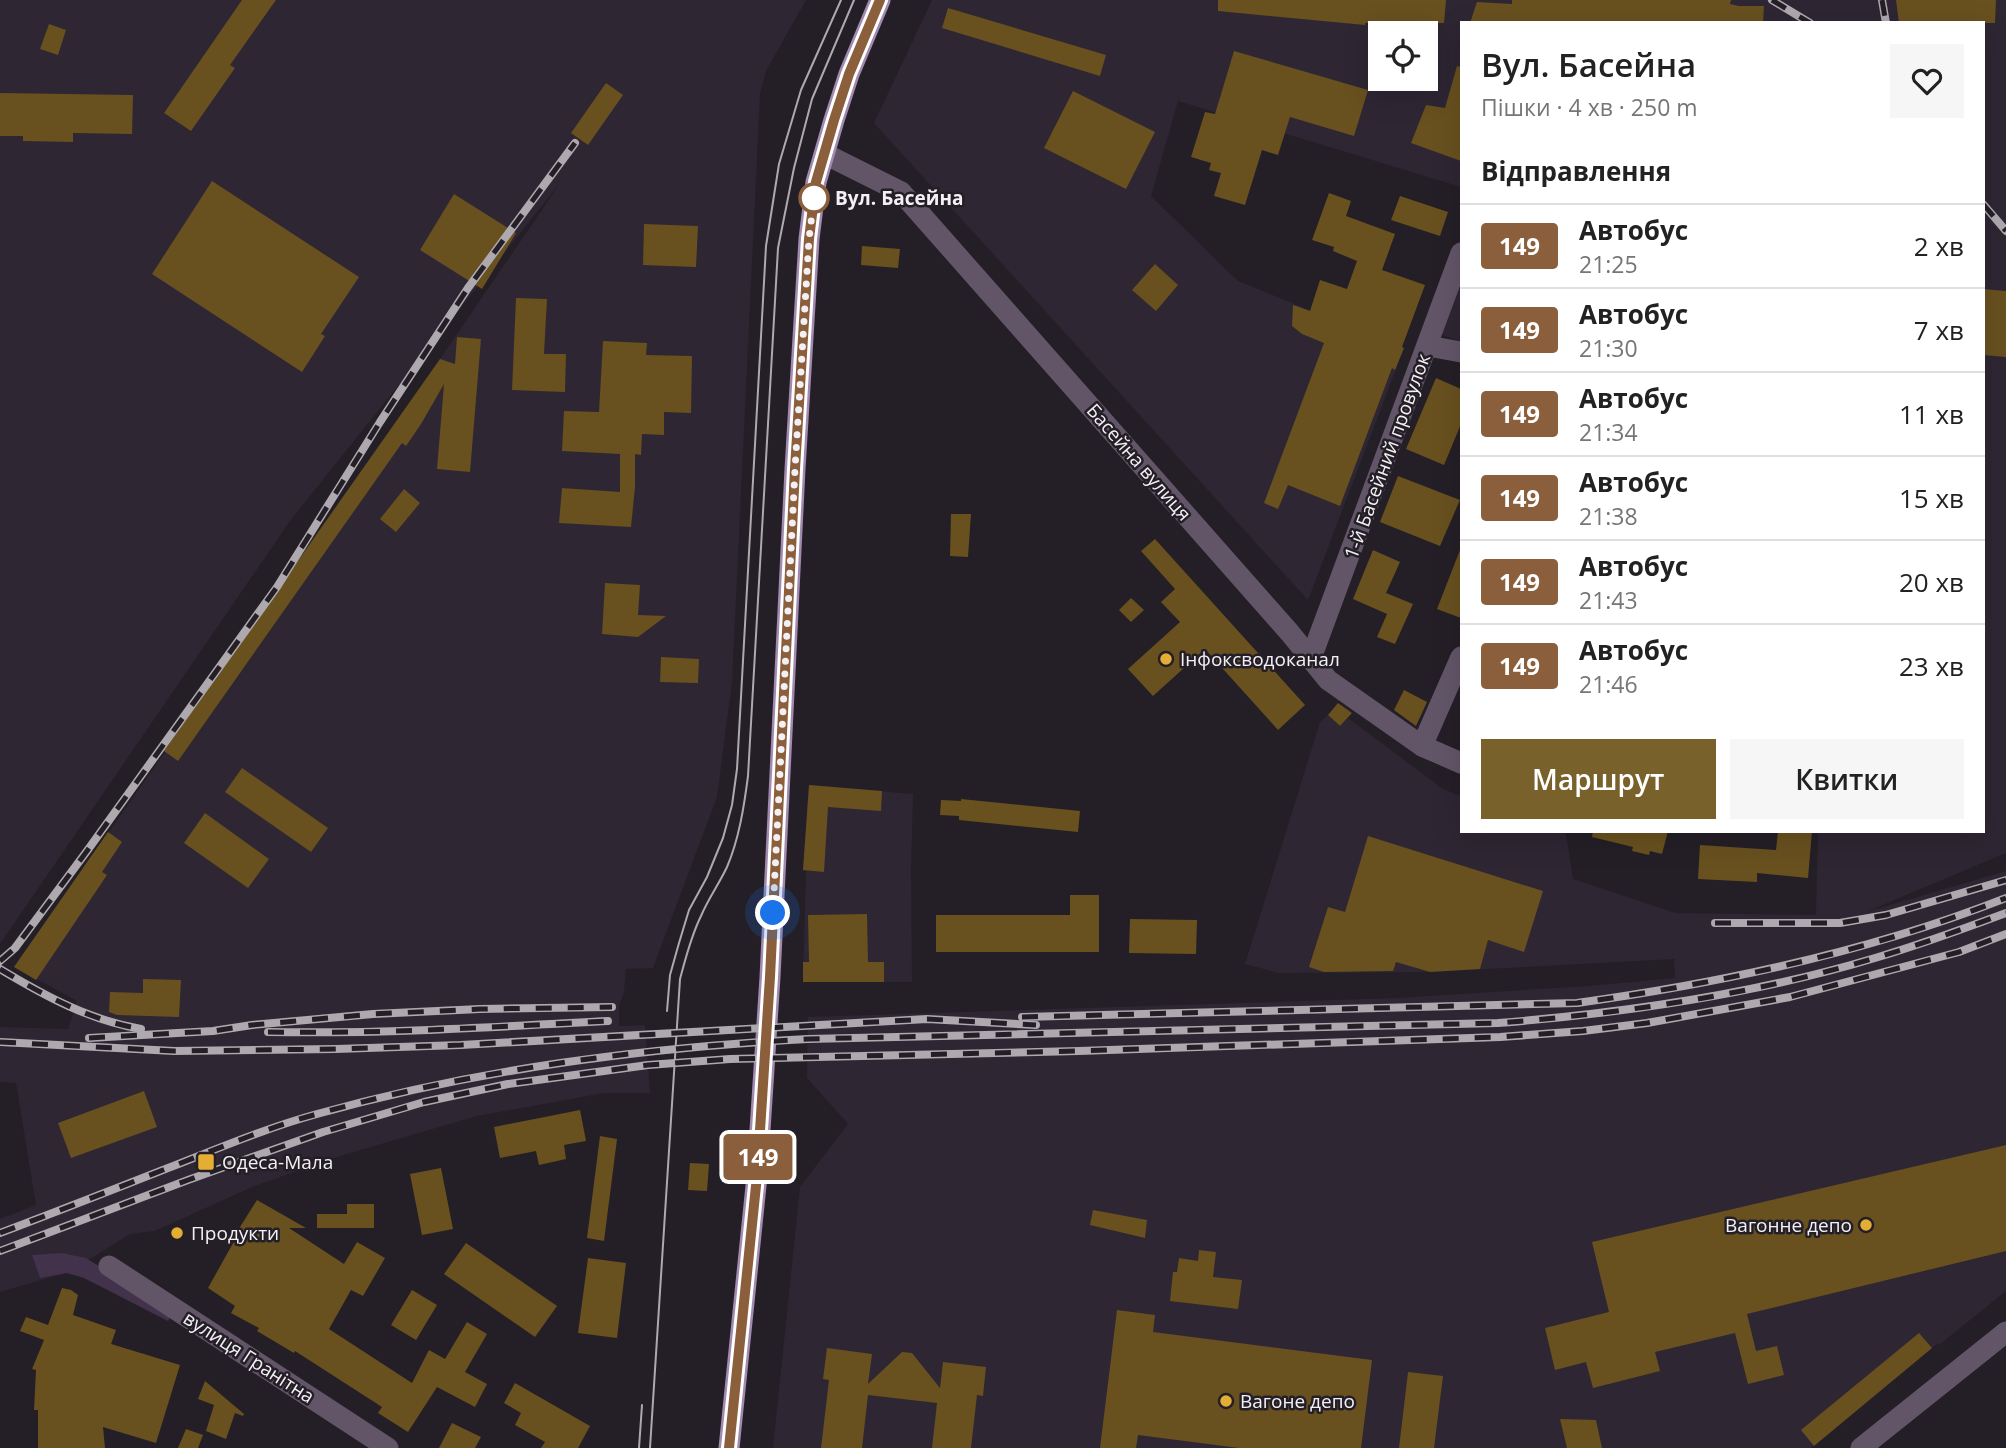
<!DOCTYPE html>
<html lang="uk">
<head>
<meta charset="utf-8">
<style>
	:root { --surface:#fff; --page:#f6f6f6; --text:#222; --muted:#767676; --line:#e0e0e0; --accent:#79612b }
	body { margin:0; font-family:"Open Sans",sans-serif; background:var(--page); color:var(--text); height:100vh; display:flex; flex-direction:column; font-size:26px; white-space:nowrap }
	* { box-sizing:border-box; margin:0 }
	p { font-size:23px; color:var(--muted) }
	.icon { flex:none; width:38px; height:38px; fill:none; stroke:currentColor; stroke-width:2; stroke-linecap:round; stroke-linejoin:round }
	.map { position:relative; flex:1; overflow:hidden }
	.drawer { position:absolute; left:1460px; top:21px; width:525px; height:812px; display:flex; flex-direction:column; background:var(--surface); border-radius:0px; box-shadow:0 7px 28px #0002 }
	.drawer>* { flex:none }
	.badge { padding:0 14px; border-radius:5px; font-size:24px; line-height:46px }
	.buttons { position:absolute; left:1368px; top:21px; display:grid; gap:14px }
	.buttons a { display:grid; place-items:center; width:70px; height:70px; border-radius:0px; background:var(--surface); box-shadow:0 7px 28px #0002; font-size:35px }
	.you { position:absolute; width:35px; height:35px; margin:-18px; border:5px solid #fff; border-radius:50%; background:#1a73e8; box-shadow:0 0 0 10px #1a73e833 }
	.map>.badge { position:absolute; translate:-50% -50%; box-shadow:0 0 0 4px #fff }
	h2 { padding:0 21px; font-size:26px; line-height:63px }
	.round { display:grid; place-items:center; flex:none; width:74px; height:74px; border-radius:0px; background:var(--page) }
	.headline { display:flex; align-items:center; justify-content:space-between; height:119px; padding:0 21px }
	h1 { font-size:33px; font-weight:600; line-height:52px }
	.action { display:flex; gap:14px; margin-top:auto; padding:14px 21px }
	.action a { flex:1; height:80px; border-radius:0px; background:var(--accent); color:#fff; font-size:28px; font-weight:600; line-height:80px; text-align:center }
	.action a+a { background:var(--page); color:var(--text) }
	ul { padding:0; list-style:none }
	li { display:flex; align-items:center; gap:21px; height:84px; padding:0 21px; border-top:2px solid var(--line) }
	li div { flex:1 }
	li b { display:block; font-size:26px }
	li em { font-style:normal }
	li .badge { min-width:77px; font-weight:700; text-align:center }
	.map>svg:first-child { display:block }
	.built { fill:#2e2633; fill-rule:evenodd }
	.green { fill:#43324b }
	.building { fill:#68501f }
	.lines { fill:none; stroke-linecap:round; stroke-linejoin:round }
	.minor { stroke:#625568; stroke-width:21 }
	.major { stroke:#a289af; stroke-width:21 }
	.tram { stroke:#ada9af; stroke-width:2 }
	.rail-casing { stroke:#ada9af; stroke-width:8 }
	.rail { stroke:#241f26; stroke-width:5; stroke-dasharray:16; stroke-linecap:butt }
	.line-casing { stroke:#fff; stroke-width:16 }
	.line { stroke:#8b5e3c; stroke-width:10 }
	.walk { stroke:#f3f0f5; stroke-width:7; stroke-dasharray:0 12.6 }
	.stop-dot { fill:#fff; stroke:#8b5e3c; stroke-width:3.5 }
	.poi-dot { fill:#e4ae35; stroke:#241f26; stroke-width:2.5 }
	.labels { text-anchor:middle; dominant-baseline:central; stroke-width:5; stroke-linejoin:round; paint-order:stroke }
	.stop-label { font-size:19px; font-weight:bold; fill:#f3f0f5; stroke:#241f26; text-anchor:start }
	.street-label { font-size:19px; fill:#f3f0f5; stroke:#241f26 }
	.poi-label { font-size:19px; fill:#f3f0f5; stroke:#241f26; text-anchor:start }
</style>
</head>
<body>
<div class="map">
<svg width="2006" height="1448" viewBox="0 0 2006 1448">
	<rect width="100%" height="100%" fill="#241f26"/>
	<g class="built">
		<path d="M0 0H806L766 71 760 94 732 682 717 797 653 968 626 969 624 992 619 1006V1026L645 1025 650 1093H604L477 1116 340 1156 252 1187 155 1231 130 1234 69 1272 0 1292V1219L36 1205 16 1083 0 1082V1027L68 1029 77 1001 14 967 388 435 561 182 290 521 0 944Z"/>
		<path d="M932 0H2006V853L1866 912 2006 871V1291L1939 1345 1938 1343 1811 1448H773L800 1187 848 1124 807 1078 808 1017 1397 998 1588 986 1675 978 1674 959 1430 972 1278 973 1245 964 1320 722 1328 715 1340 726 1348 718 1443 789 1461 796V831H1558L1566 834 1573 879 1675 913 1816 915 1818 831H1983V23H1461V187L1178 101 1151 196 1238 281 1404 348 1308 600 874 123ZM1381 33H1426V79H1381Z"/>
		<path d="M1461 278V341L1439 334Z"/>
		<path d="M809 785 913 794 911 870 912 982H803L806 871H803Z"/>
	</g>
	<path class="green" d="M62 1253 86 1258 173 1313 168 1321 84 1278 67 1273 40 1278 32 1255Z"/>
	<g class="building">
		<path d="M242 0H276L230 65 235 68 191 131 164 113Z"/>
		<path d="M1218 0H1446L1444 23H1365V25L1218 11Z"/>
		<path d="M1512 0H1731L1730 4 1739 6H1764L1763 23H1470L1477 2 1512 4Z"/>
		<path d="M1896 0H1996L1995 23H1899Z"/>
		<path d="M948 8 1106 55 1100 76 942 28Z"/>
		<path d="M49 24 66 30 58 55 40 49Z"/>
		<path d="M1234 51 1368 90 1354 136 1290 117 1278 155 1262 150 1245 205 1214 196 1221 173 1209 170 1211 163 1191 157 1205 112 1215 114Z"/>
		<path d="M1457 66 1461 67V161L1411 143 1426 105 1445 108Z"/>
		<path d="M606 83 623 95 588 145 571 133Z"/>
		<path d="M1073 91 1155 132 1126 189 1044 148Z"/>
		<path d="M0 93 133 95 132 134 73 133V142L23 141V136H0Z"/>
		<path d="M212 181 359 277 321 334 325 336 302 372 152 274Z"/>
		<path d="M1329 193 1351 201 1346 216 1395 234 1382 270 1425 285 1402 347 1404 348 1395 370 1392 368 1340 506 1288 485 1278 509 1264 503 1324 343 1302 334 1292 326 1293 305 1310 311 1320 280 1347 289 1357 261 1333 251 1334 247 1312 240Z"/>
		<path d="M454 194 516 233 482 289 420 250Z"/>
		<path d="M1400 196 1448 212 1440 236 1391 220Z"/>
		<path d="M644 224 698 226 696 267 643 265Z"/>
		<path d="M862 246 900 249 898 268 861 265Z"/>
		<path d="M1155 264 1178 285 1156 311 1132 290Z"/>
		<path d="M1983 289 2006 291V357L1983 355Z"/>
		<path d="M516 298 547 299 544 354H566L565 392 512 390Z"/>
		<path d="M457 337 481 339 470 472 437 469 444 384 421 424 406 446 402 443 178 761 164 751 440 359 455 364Z"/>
		<path d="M603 341 647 343 646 355 692 356 691 413 664 412V435L642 434 641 455 635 454V487L631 527 559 523 562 488 620 492V454L562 451 564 411 599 412Z"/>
		<path d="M1436 378 1461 389V424L1444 465 1406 449Z"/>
		<path d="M1398 476 1460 500 1440 546 1380 522Z"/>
		<path d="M404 489 420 503 396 532 380 519Z"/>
		<path d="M951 514H971L968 557 950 556Z"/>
		<path d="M1155 539 1305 705 1278 730 1205 649 1153 696 1128 669 1180 622 1161 602 1175 589 1141 551Z"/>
		<path d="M1373 550 1400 562 1386 593 1413 604 1395 644 1377 637 1387 614 1353 599Z"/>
		<path d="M1460 550 1461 551V618L1437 609Z"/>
		<path d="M605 583 640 585 638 615 666 616 638 637 602 634Z"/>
		<path d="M1131 598 1144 610 1131 622 1119 610Z"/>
		<path d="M661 657 699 659 698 683 660 682Z"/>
		<path d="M1404 690 1427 702 1416 726 1394 710Z"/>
		<path d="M1338 703 1352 713 1340 726 1328 715Z"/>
		<path d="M242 768 328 828 311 852 225 792Z"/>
		<path d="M809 785 882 791 881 811 828 807 824 872 803 870Z"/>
		<path d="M961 799 1080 811 1078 832 959 820V816L940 815 941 800 961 801Z"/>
		<path d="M205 813 269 859 248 888 184 843Z"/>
		<path d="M1593 831H1668L1662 854 1650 851 1649 855 1632 851 1633 847 1592 837Z"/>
		<path d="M1778 831H1812L1808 878 1757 873V882L1698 879 1700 845 1776 850Z"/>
		<path d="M108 832 122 842 102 872 107 875 36 980 14 967Z"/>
		<path d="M1368 836 1543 891 1524 952 1488 940 1480 969 1430 972 1396 962 1393 971 1324 972 1309 967 1328 907 1345 912Z"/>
		<path d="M1070 895H1099V952H936V915H1070Z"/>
		<path d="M867 914 868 962H884V982H803V962H809L808 915Z"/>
		<path d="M1130 919 1197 920 1196 954 1129 953Z"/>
		<path d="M143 979 181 980 179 1017 117 1015 109 1012 110 992 143 993Z"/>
		<path d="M144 1091 157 1127 71 1158 58 1123Z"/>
		<path d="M580 1110 586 1141 564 1145 566 1159 539 1165 536 1151 500 1158 494 1127Z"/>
		<path d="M600 1136 617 1139 604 1241 587 1238Z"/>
		<path d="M2006 1145V1251L1747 1314 1756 1351 1777 1346 1784 1375 1748 1384 1735 1333 1655 1352 1660 1371 1593 1388 1586 1362 1555 1370 1545 1328 1609 1312 1592 1242Z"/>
		<path d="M690 1163 709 1164 707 1191 688 1190Z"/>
		<path d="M441 1168 453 1229 422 1235 410 1174Z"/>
		<path d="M257 1200 306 1228H289L344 1264 357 1242 385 1258 363 1296 351 1290 329 1329 412 1383 429 1350 445 1359 467 1322 487 1334 465 1372 487 1384 475 1407 437 1387 408 1432 378 1413 382 1407 295 1351 294 1353 257 1331 259 1328 231 1313 235 1306 208 1288 237 1236 235 1235Z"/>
		<path d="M347 1204H374V1228H317V1214H347Z"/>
		<path d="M1093 1210 1147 1220 1145 1238 1090 1225Z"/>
		<path d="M466 1243 557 1306 535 1337 444 1274Z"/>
		<path d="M1199 1250 1216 1252 1213 1277 1242 1280 1238 1309 1170 1301 1173 1272H1177L1179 1258 1198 1261Z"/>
		<path d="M588 1258 626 1263 617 1338 578 1333Z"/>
		<path d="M62 1288 71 1290 78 1295 73 1315 116 1330 111 1344 180 1365 156 1443 103 1427 105 1448H38V1410H34L36 1370 32 1369 44 1340 20 1331 26 1317 48 1325Z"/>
		<path d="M412 1290 437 1305 416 1340 391 1325Z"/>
		<path d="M1117 1310 1155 1315 1153 1332 1372 1360 1361 1448H1239L1138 1435 1136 1448H1100Z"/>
		<path d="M1919 1333 1932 1348 1814 1446 1801 1430Z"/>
		<path d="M827 1348 872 1354 868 1384 902 1352 912 1353 940 1388 943 1362 986 1367 983 1396 977 1395 971 1448H932L937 1403 868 1395 862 1448H821L829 1380 823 1379Z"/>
		<path d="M1408 1372 1443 1376 1434 1448H1399Z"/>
		<path d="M205 1381 244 1414 243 1416 235 1413 226 1439 206 1431 214 1405 198 1399Z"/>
		<path d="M515 1383 590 1426 578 1448H541L545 1442 515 1425 521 1413 504 1403Z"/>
		<path d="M1560 1419 1596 1420 1602 1448H1567Z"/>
		<path d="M452 1423 481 1437 475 1448H439Z"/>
		<path d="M186 1429 203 1435 198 1448H178Z"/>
	</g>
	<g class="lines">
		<g class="minor">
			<path d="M825 154 901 192 1290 633 1328 680 1422 746 1461 763"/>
			<path d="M1428 346 1461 352"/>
			<path d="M1311 658 1461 253"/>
			<path d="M1422 746 1461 657"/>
			<path d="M109 1266 388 1448"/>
			<path d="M1861 1448 2006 1332"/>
		</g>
		<path class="major" d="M729 1448 757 1176 770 977 795 469 809 239 816 182 834 120 849 74 880 0"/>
		<g class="tram">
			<path d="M667 1011 670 975 679 943 689 910 707 877 723 838 732 805 737 769 766 246 779 164 801 90 841 0"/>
			<path d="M639 1448 642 1405"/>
			<path d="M650 1448 680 979C686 957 691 936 701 916 708 899 719 884 727 867 739 839 744 807 748 776L778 248 794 168 812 99 854 0"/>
		</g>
		<defs>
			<g id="rail">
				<path d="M1772 0 1810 23"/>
				<path d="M1882 0 1886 23"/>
				<path d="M1983 204 2006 231"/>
				<path d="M1715 923H1840L1886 915 2006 880"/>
				<path d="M0 961 15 948 87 851 277 587 380 422 468 288 575 143"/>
				<path d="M0 969C45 996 89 1020 141 1029"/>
				<path d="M1022 1017 1577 1003C1722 983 1869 952 2006 898"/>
				<path d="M268 1032C382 1034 495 1027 608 1021"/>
				<path d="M89 1038 213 1031 252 1025 373 1014 480 1009 612 1007"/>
				<path d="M0 1042 174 1051 336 1049 461 1045 927 1019 1036 1025"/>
				<path d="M0 1233C56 1212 112 1190 168 1168 217 1149 266 1128 317 1114 478 1069 641 1048 808 1039L1498 1023C1625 1013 1752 995 1875 958 1919 945 1963 929 2006 913"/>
				<path d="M0 1251 188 1180 323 1132 424 1102 508 1084 648 1065 730 1059 1079 1051 1500 1037 1583 1031 1647 1023 1790 997 1959 952 2006 934"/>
			</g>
		</defs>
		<use href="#rail" class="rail-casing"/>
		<use href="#rail" class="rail"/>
	</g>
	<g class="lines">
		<defs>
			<path id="line" d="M729 1448 757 1176 770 977 795 469 809 239 816 182 834 120 849 74 880 0"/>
		</defs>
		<use href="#line" class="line-casing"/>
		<use href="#line" class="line"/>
		<path class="walk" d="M773 913 795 469 809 239 814 198"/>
	</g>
	<circle class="stop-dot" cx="814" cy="198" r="14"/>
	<g class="poi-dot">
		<circle cx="1166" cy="659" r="7"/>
		<rect x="197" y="1153" width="18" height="18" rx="3.5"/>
		<circle cx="1866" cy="1225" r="7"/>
		<circle cx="177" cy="1233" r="7"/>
		<circle cx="1226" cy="1401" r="7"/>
	</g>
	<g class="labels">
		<g class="stop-label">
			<text x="835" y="198">Вул. Басейна</text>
		</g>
		<g class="street-label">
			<text transform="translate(1387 456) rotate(-70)">1-й Басейний провулок</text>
			<text transform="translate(1139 462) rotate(49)">Басейна вулиця</text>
			<text transform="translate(249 1357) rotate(33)">вулиця Гранітна</text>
		</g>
		<g class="poi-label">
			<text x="1180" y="659">Інфоксводоканал</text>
			<text x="222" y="1162">Одеса-Мала</text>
			<text x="1852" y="1225" text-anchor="end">Вагонне депо</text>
			<text x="191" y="1233">Продукти</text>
			<text x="1240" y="1401">Вагоне депо</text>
		</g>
	</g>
</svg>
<div class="buttons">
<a><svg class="icon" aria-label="locate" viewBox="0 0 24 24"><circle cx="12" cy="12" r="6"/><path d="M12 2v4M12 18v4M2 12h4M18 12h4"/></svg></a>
</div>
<div class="you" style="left:773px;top:913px"></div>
<b class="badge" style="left:758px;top:1157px;background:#8b5e3c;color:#fff">149</b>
<section class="drawer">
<div class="headline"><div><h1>Вул. Басейна</h1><p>Пішки · 4 хв · 250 m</p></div><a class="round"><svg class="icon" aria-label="heart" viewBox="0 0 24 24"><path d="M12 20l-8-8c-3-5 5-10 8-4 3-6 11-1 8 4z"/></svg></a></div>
<h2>Відправлення</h2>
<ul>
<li><span class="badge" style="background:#8b5e3c;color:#fff">149</span><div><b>Автобус</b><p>21:25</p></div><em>2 хв</em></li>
<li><span class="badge" style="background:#8b5e3c;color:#fff">149</span><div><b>Автобус</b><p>21:30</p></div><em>7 хв</em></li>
<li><span class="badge" style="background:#8b5e3c;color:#fff">149</span><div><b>Автобус</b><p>21:34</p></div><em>11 хв</em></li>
<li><span class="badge" style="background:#8b5e3c;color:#fff">149</span><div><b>Автобус</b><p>21:38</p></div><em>15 хв</em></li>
<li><span class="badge" style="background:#8b5e3c;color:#fff">149</span><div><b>Автобус</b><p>21:43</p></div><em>20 хв</em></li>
<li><span class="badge" style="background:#8b5e3c;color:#fff">149</span><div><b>Автобус</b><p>21:46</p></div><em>23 хв</em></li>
</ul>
<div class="action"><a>Маршрут</a><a>Квитки</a></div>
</section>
</div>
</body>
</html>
